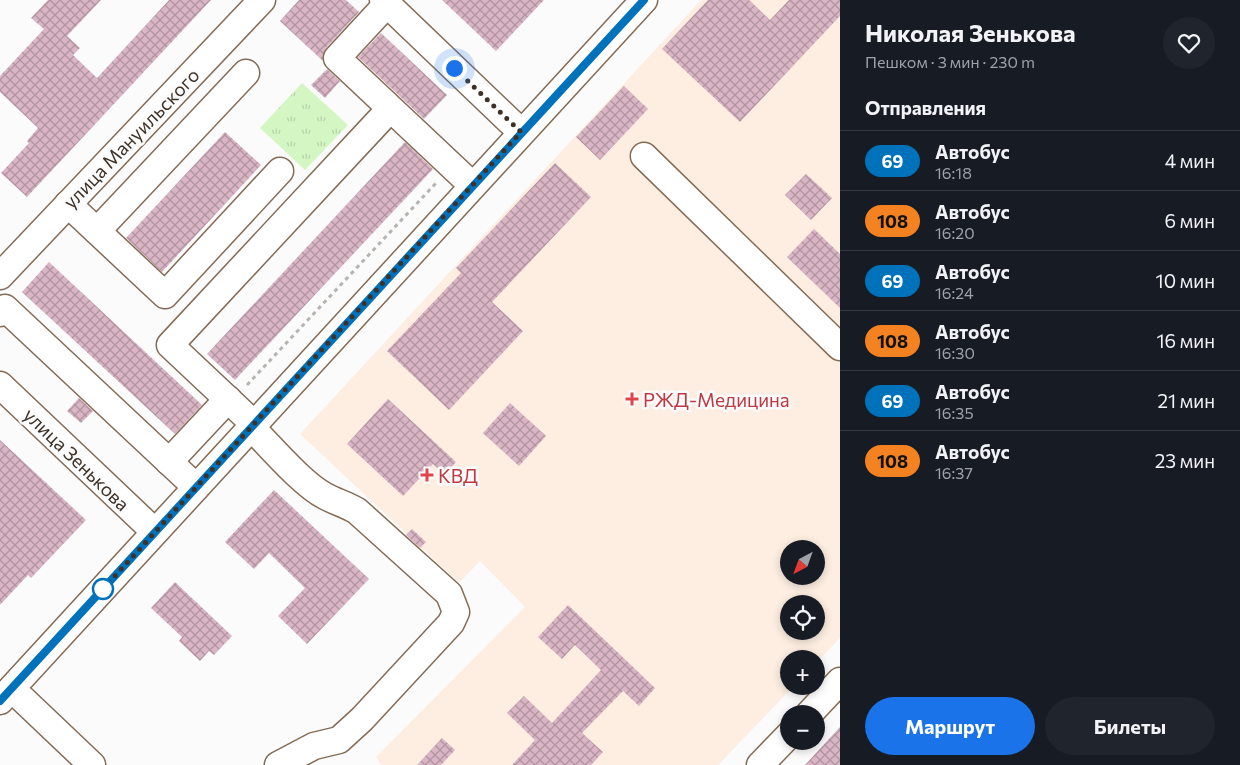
<!DOCTYPE html>
<html lang="ru">
<head>
<meta charset="utf-8">
<style>
	:root { --surface:#171b24; --page:#20242c; --text:#f1f3f6; --muted:#9ea1a6; --line:#363941; --accent:#1a73e8 }
	body { margin:0; font-family:Commissioner,sans-serif; background:var(--page); color:var(--text); height:100vh; display:flex; flex-direction:column; font-size:19px; white-space:nowrap }
	* { box-sizing:border-box; margin:0 }
	p { font-size:16px; color:var(--muted) }
	.icon { flex:none; width:28px; height:28px; fill:none; stroke:currentColor; stroke-width:2; stroke-linecap:round; stroke-linejoin:round }
	.map { position:relative; flex:1; overflow:hidden }
	.sheet { display:flex; flex-direction:column; background:var(--surface); width:400px }
	.sheet>* { flex:none }
	.badge { padding:0 10px; border-radius:16px; font-size:18px; line-height:32px }
	.needle { width:32px; rotate:221deg }
	.fabs { position:absolute; left:780px; top:540px; display:grid; gap:10px }
	.fabs a { display:grid; place-items:center; width:45px; height:45px; border-radius:50%; background:var(--surface); box-shadow:0 2px 8px #0003; font-size:25px }
	.you { position:absolute; width:25px; height:25px; margin:-12px; border:4px solid #fff; border-radius:50%; background:#1a73e8; box-shadow:0 0 0 8px #1a73e833 }
	.map>.badge { position:absolute; translate:-50% -50%; box-shadow:0 0 0 2px #fff }
	h2 { padding:0 25px; font-size:19px; line-height:45px }
	.round { display:grid; place-items:center; flex:none; width:52px; height:52px; border-radius:26px; background:var(--page) }
	.headline { display:flex; align-items:center; justify-content:space-between; height:85px; padding:0 25px }
	h1 { font-size:24px; font-weight:700; line-height:38px }
	.button { display:flex; gap:10px; margin-top:auto; padding:10px 25px }
	.button a { flex:1; height:58px; border-radius:30px; background:var(--accent); color:#fff; font-size:20px; font-weight:700; line-height:58px; text-align:center }
	.button a+a { background:var(--page); color:var(--text) }
	ul { padding:0; list-style:none }
	li { display:flex; align-items:center; gap:15px; height:60px; padding:0 25px; border-top:1px solid var(--line) }
	li div { flex:1 }
	li b { display:block; font-size:19px }
	li em { font-style:normal }
	li .badge { min-width:55px; font-weight:700; text-align:center }
	main { display:flex; flex:1; min-height:0 }
	.map>svg:first-child { display:block }
	.built { fill:#fdeee1; fill-rule:evenodd }
	.park { fill:url(#park-tufts) }
	.building { fill:url(#building-cross-hatch) }
	.lines { fill:none; stroke-linecap:round; stroke-linejoin:round }
	.minor-casing { stroke:#856b54; stroke-width:29 }
	.path { stroke:#b7b3af; stroke-width:3; stroke-dasharray:4 4; stroke-linecap:butt }
	.minor { stroke:#fff; stroke-width:26 }
	.line-casing { stroke:#fff; stroke-width:11 }
	.line { stroke:#0072bc; stroke-width:8 }
	.walk { stroke:#3e3228; stroke-width:5; stroke-dasharray:0 9 }
	.health-dot { fill:#e0444e; stroke:#fbfbfb; stroke-width:2 }
	.stop-dot { fill:#fff; stroke:#0072bc; stroke-width:2.5 }
	.labels { text-anchor:middle; dominant-baseline:central; stroke-width:5; stroke-linejoin:round; paint-order:stroke }
	.street-label { font-size:19px; fill:#3e3228; stroke:#fbfbfb }
	.health-label { font-size:19px; fill:#be3a42; stroke:#fbfbfb; text-anchor:start }
</style>
</head>
<body>
<main>
<div class="map">
<svg width="840" height="765" viewBox="0 0 840 765">
	<defs>
		<pattern id="park-tufts" width="24" height="20" patternUnits="userSpaceOnUse" patternTransform="scale(1.25)"><rect width="24" height="20" fill="#d4f6c3"/><path d="M3 7l-1-3M5 7V3M7 7l1-3M15 17l-1-3M17 17v-4M19 17l1-3" fill="none" stroke="#b7d3a8"/></pattern>
		<pattern id="building-cross-hatch" width="8" height="8" patternUnits="userSpaceOnUse" patternTransform="scale(1.25)"><rect width="8" height="8" fill="#d9b5c5"/><path d="M0 0l8 8M0 8l8-8" fill="none" stroke="#b194a0"/></pattern>
	</defs>
	<rect width="100%" height="100%" fill="#fbfbfb"/>
	<path class="built" d="M701 0H840V638L816 663V659H789V686H794L718 765H381L376 757 525 607 480 561 459 583 300 434ZM789 549H816V576H789ZM789 604H816V631H789Z"/>
	<path class="park" d="M302 83 348 125 305 170 260 128Z"/>
	<g class="building">
		<path d="M48 0H101L67 36 80 48 73 55 97 78 169 0H211L27 197 1 173 29 143 27 141 38 128 0 92V76L44 29 31 18Z"/>
		<path d="M299 0H346L359 12 326 48 323 61 280 21Z"/>
		<path d="M442 0H544L496 51Z"/>
		<path d="M708 0H749L770 20 789 0H840V16L740 122 662 49Z"/>
		<path d="M381 33 447 95 424 119 358 57Z"/>
		<path d="M327 69 340 81 325 98 311 85Z"/>
		<path d="M624 86 648 109 600 160 576 137Z"/>
		<path d="M225 132 261 165 162 272 126 238Z"/>
		<path d="M405 142 433 169 235 380 207 354Z"/>
		<path d="M555 163 591 197 492 302 523 331 449 410 387 351 461 273 456 268Z"/>
		<path d="M806 174 832 198 811 220 785 195Z"/>
		<path d="M814 229 840 254V308L787 257Z"/>
		<path d="M49 262 202 405 175 434 22 292Z"/>
		<path d="M79 398 93 411 81 423 67 411Z"/>
		<path d="M388 399 456 462 445 475 433 464 403 496 347 444Z"/>
		<path d="M510 403 546 436 519 466 483 433Z"/>
		<path d="M0 440 86 520 31 578 28 575 0 605Z"/>
		<path d="M274 490 369 579 307 644 278 616 305 588 269 553 254 569 225 542Z"/>
		<path d="M412 529 426 542 420 548 406 535Z"/>
		<path d="M175 582 232 636 214 655 209 651 200 661 179 641 182 637 151 608Z"/>
		<path d="M568 605 655 688 639 706 623 691 582 733 603 752 591 765H512L535 740 507 713 524 696 552 723 601 670 575 645 562 659 538 637Z"/>
		<path d="M840 727V765H805Z"/>
		<path d="M442 738 455 750 441 765H417Z"/>
	</g>
	<g class="lines">
		<defs>
			<g id="minor">
				<path d="M383 0 521 132"/>
				<path d="M387 4 337 58 472 185"/>
				<path d="M644 156 840 347"/>
				<path d="M68 204 165 295 280 171"/>
				<path d="M97 231 246 73"/>
				<path d="M0 276 262 0"/>
				<path d="M0 313 5 308 196 487"/>
				<path d="M0 385 155 532"/>
				<path d="M254 424 170 345 390 109"/>
				<path d="M251 427C270 446 302 484 325 496 336 502 345 504 357 511L449 594 456 612 451 623 362 719 339 740 314 746 278 765"/>
				<path d="M169 462 228 399"/>
				<path d="M12 689 92 765"/>
				<path d="M0 701 644 0"/>
				<path d="M809 714 840 681"/>
				<path d="M760 765 789 735"/>
			</g>
		</defs>
		<use href="#minor" class="minor-casing"/>
		<path class="path" d="M247 385 437 182"/>
		<use href="#minor" class="minor"/>
	</g>
	<g class="lines">
		<defs>
			<path id="line" d="M0 701 644 0"/>
		</defs>
		<use href="#line" class="line-casing"/>
		<use href="#line" class="line"/>
		<path class="walk" d="M103 589 521 132 454 68"/>
	</g>
	<g class="health-dot">
		<path d="M629.5 391.5h5v5h5v5h-5v5h-5v-5h-5v-5h5z"/>
		<path d="M424.5 467.5h5v5h5v5h-5v5h-5v-5h-5v-5h5z"/>
	</g>
	<circle class="stop-dot" cx="103" cy="589" r="10"/>
	<g class="labels">
		<g class="street-label">
			<text transform="translate(131 138) rotate(-46)">улица Мануильского</text>
			<text transform="translate(77 459) rotate(44)">улица Зенькова</text>
		</g>
		<g class="health-label">
			<text x="643" y="399">РЖД-Медицина</text>
			<text x="438" y="475">КВД</text>
		</g>
	</g>
</svg>
<div class="fabs">
<a><svg class="needle" viewBox="-14 -14 28 28"><path d="M0-13l5 13h-10z" fill="#e53935"/><path d="M0 13l5-13h-10z" fill="#9ea1a6"/></svg></a>
<a><svg class="icon" aria-label="locate" viewBox="0 0 24 24"><circle cx="12" cy="12" r="6"/><path d="M12 2v4M12 18v4M2 12h4M18 12h4"/></svg></a>
<a>+</a>
<a>−</a>
</div>
<div class="you" style="left:454px;top:68px"></div>
</div>
<section class="sheet">
<div class="headline"><div><h1>Николая Зенькова</h1><p>Пешком · 3 мин · 230 m</p></div><a class="round"><svg class="icon" aria-label="heart" viewBox="0 0 24 24"><path d="M12 20l-8-8c-3-5 5-10 8-4 3-6 11-1 8 4z"/></svg></a></div>
<h2>Отправления</h2>
<ul>
<li><span class="badge" style="background:#0072bc;color:#fff">69</span><div><b>Автобус</b><p>16:18</p></div><em>4 мин</em></li>
<li><span class="badge" style="background:#f58220;color:#111">108</span><div><b>Автобус</b><p>16:20</p></div><em>6 мин</em></li>
<li><span class="badge" style="background:#0072bc;color:#fff">69</span><div><b>Автобус</b><p>16:24</p></div><em>10 мин</em></li>
<li><span class="badge" style="background:#f58220;color:#111">108</span><div><b>Автобус</b><p>16:30</p></div><em>16 мин</em></li>
<li><span class="badge" style="background:#0072bc;color:#fff">69</span><div><b>Автобус</b><p>16:35</p></div><em>21 мин</em></li>
<li><span class="badge" style="background:#f58220;color:#111">108</span><div><b>Автобус</b><p>16:37</p></div><em>23 мин</em></li>
</ul>
<div class="button"><a>Маршрут</a><a>Билеты</a></div>
</section>
</main>
</body>
</html>
